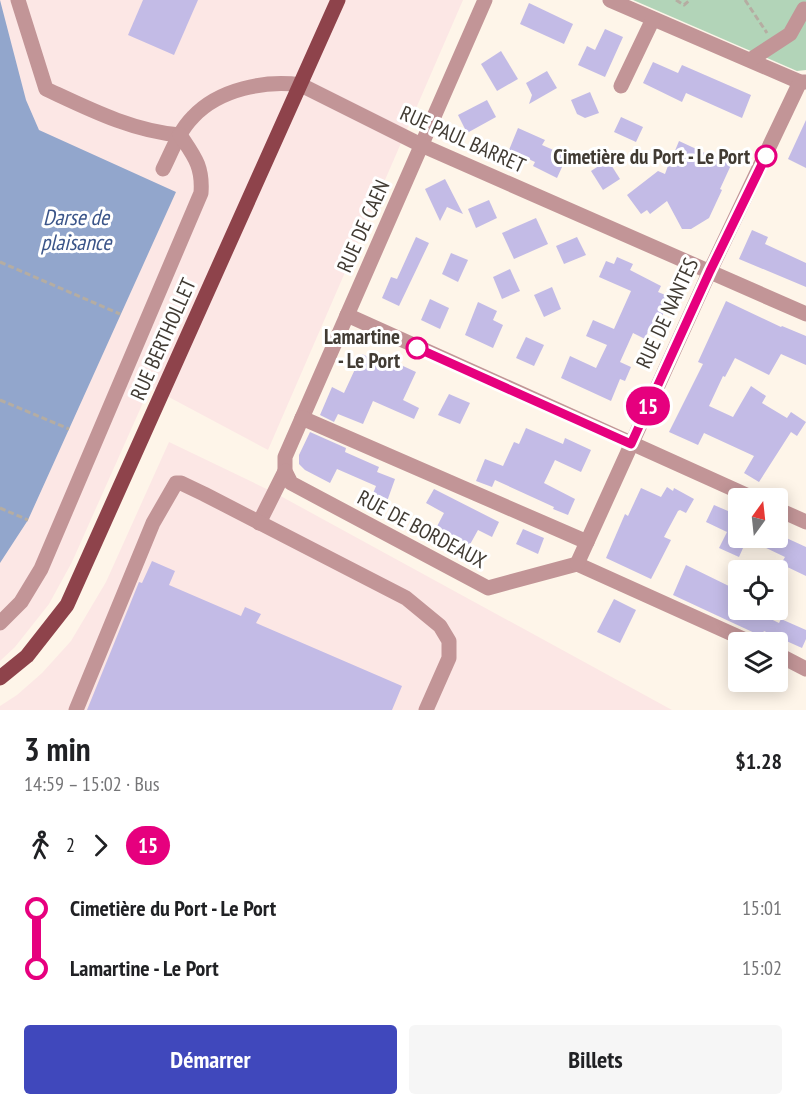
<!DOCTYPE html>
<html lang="fr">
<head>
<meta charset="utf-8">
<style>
	:root { --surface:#fff; --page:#f6f6f6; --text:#202124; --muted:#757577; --accent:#4048bc }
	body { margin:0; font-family:"PT Sans Narrow",sans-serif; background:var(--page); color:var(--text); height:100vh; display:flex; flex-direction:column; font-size:22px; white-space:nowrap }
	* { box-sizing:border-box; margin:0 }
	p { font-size:20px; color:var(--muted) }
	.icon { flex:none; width:33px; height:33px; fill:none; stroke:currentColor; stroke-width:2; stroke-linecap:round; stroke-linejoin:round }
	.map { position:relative; height:710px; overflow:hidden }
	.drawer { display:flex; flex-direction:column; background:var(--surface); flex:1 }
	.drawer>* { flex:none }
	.badge { padding:0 12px; border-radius:20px; font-size:21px; line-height:39px }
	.needle { width:39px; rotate:15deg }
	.controls { position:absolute; left:728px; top:488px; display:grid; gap:12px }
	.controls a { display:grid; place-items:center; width:60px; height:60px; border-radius:6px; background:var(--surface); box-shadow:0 3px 15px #0003; font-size:30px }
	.map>.badge { position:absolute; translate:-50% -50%; box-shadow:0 0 0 3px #fff }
	.legs { display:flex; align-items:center; gap:9px; height:66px; padding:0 24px; font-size:20px }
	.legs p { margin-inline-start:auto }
	.headline { display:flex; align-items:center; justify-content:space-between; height:102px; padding:0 24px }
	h1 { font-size:33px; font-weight:800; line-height:45px }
	.button { display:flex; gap:12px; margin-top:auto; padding:12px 24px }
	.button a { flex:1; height:69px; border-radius:6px; background:var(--accent); color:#fff; font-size:24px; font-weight:800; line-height:69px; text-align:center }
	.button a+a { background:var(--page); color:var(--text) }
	ul { padding:0 24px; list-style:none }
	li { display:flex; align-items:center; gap:21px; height:60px; font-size:22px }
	li i { display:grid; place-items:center; width:9px; height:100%; margin:0 8px; background:currentColor }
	li i::after { content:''; width:15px; height:15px; margin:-8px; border:4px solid; border-radius:50%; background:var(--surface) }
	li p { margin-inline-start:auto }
	li:first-child i { background:linear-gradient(#0000 50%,currentColor 0) }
	li:last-child i { background:linear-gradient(currentColor 50%,#0000 0) }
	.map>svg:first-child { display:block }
	.industrial { fill:#fce7e5 }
	.green { fill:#b2d4b8 }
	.water { fill:#92a6cc }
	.building { fill:#c3bbe6 }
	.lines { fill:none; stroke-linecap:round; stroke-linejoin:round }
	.path { stroke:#b5ada2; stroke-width:3; stroke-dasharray:6 3; stroke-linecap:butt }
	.minor { stroke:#c29597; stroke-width:15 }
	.major { stroke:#8e434b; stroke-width:15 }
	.line-1-casing { stroke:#fff; stroke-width:14 }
	.line-1 { stroke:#e6007e; stroke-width:9 }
	.stop-1-dot { fill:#fff; stroke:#e6007e; stroke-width:3 }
	.labels { text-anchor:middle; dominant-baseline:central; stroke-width:6; stroke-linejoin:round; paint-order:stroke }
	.street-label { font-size:21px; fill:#413b33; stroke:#fff }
	.stop-label { font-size:21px; font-weight:bold; fill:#413b33; stroke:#fff; text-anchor:end }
	.water-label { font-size:22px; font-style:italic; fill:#3b5589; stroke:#fff }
</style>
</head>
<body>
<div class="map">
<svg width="806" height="710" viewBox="0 0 806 710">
	<rect width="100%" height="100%" fill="#fef5e9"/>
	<g class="industrial">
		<path d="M0 0H463L268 450 150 387 72 562 49 604 15 647 0 661Z"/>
		<path d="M169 442 275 493 672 710H0V706L17 695 42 673 71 641 106 582Z"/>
	</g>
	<path class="green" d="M633 0H806V70L797 71Z"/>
	<path class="water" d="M0 0 26 100 39 130 176 192 28 520 0 563Z"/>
	<g class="building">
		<path d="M143 0H198L174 55 128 35Z"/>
		<path d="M529 3 573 24 564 44 520 24Z"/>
		<path d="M605 29 623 37 605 77 578 65 587 46 595 50Z"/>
		<path d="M501 51 518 79 497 91 481 64Z"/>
		<path d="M653 62 678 73 682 65 751 95 742 118 686 93 682 102 643 83Z"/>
		<path d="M547 71 557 88 529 104 532 95 526 83Z"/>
		<path d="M590 92 599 113 585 118 577 114 571 100Z"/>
		<path d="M487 100 496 117 467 133 458 115Z"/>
		<path d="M621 117 643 127 636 142 614 132Z"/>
		<path d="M806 120V168L788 159Z"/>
		<path d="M518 128 545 140 542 145 567 156 557 178 533 166 535 162 509 150Z"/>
		<path d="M679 141 731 165 720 189 722 190 709 218 691 229H682L667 201 650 214 647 210 641 214 627 195 658 171 665 174 669 163 675 160 672 158Z"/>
		<path d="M608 160 620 179 603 190 591 171Z"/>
		<path d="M445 179 463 214 447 207 440 221 425 189Z"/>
		<path d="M489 200 497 218 476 228 468 209Z"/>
		<path d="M536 218 548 244 514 259 502 233Z"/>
		<path d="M752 230 768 237 765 244 806 263V287L739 259Z"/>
		<path d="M416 237 429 243 399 306 382 298 391 277 397 279Z"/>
		<path d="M577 237 586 255 564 264 556 246Z"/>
		<path d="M451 253 468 260 458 282 442 274Z"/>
		<path d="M617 257 633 264 630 270 661 286 658 292 670 297 661 319 649 329 645 339 633 333 620 362 631 367 625 381 620 379 611 401 561 378 570 356 596 368 607 345 586 336 593 320 614 329 631 291 599 277 606 261 614 264Z"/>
		<path d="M510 269 520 291 502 299 493 277Z"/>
		<path d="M552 287 561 309 544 317 534 295Z"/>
		<path d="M430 299 449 308 440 329 421 320Z"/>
		<path d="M726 301 781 327 782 326 806 336V365L781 354 769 375 735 358 725 377 723 376 709 406 733 417 751 386 766 396 762 403 787 418 791 412 806 422 797 436 791 432 759 482 744 473 754 456 704 433 698 445 669 432 703 364 698 362Z"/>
		<path d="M478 302 497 311 493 320 503 325 493 348 465 335Z"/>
		<path d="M526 337 544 345 534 366 516 358Z"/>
		<path d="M362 354 387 366 390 360 416 372 403 400 419 408 414 419 373 401 363 424 338 414 334 422 320 415 332 387 344 393Z"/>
		<path d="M449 394 470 403 460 424 438 415Z"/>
		<path d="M526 428 563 444 565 438 591 450 581 472 555 460 544 483 575 499 568 515 553 509 554 507 495 480 492 487 476 481 485 459 503 466 514 442 519 444Z"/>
		<path d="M310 432 346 448 345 452 379 467 377 472 395 479 385 507 370 501 376 486 337 469 330 483 305 470 299 464V455Z"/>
		<path d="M667 487 673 491 674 488 694 499 686 513 680 510 678 511 664 537 671 540 651 579 606 558 625 514 628 516 641 488 661 497Z"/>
		<path d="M434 489 499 522 492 537 478 530 463 557 439 543 441 539 433 534 444 513 426 503Z"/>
		<path d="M714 505 735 514 738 508V537L782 536 806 547V576L781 564 785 557 747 539 739 557 719 548 727 532 706 522Z"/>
		<path d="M523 529 544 538 538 554 516 544Z"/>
		<path d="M152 561 175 571 169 585 241 616 245 607 261 614 256 623 402 686 392 710H87L139 582 142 583Z"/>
		<path d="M686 565 735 589 731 596 737 600 736 603 738 604V609H750L779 623 781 619 806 630V639L802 648 764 631 761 636 673 595Z"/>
		<path d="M614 599 636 610 620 643 597 632Z"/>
	</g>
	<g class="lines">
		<g class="path">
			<path d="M676 0 684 5 690 0"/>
			<path d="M745 0 767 33"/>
			<path d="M0 262 120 314"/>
			<path d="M0 400 69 429"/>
			<path d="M0 508 28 520"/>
		</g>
		<g class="minor">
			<path d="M18 0 46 89C89 109 132 131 180 135"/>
			<path d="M485 0 285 457V471L291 483 488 588 577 564 750 642"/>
			<path d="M610 0 800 82H806"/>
			<path d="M750 60 790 34 804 9"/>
			<path d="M621 86 653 19"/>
			<path d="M163 169C172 151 179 131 193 117 219 89 265 80 301 85L421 145 806 314"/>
			<path d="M347 315 753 498"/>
			<path d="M302 418 587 542"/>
			<path d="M777 509 806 522"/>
			<path d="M259 523 285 471"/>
			<path d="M577 564 710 271 800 82"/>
			<path d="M0 623 21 602 41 569 201 193C203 166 194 156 180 135"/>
			<path d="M777 654 806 669"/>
			<path d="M76 710 153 523 176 483H181L204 494 406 598 440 626 449 641V658L426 710"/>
		</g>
		<path class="major" d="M0 678 27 656 67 605 338 0"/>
	</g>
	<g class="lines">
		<defs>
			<path id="line-1" d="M417 348 631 444 710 271 766 156"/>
		</defs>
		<use href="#line-1" class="line-1-casing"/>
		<use href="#line-1" class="line-1"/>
	</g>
	<g class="stop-1-dot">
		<circle cx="766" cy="156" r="10"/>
		<circle cx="417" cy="348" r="10"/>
	</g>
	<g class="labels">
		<g class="street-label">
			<text transform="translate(463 139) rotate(24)">RUE PAUL BARRET</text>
			<text transform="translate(363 226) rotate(-66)">RUE DE CAEN</text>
			<text transform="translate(667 313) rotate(-65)">RUE DE NANTES</text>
			<text transform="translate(163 339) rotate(-66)">RUE BERTHOLLET</text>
			<text transform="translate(422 529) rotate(28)">RUE DE BORDEAUX</text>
		</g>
		<g class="stop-label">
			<text x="750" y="156">Cimetière du Port - Le Port</text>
			<text x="400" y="336">Lamartine<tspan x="400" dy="24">- Le Port</tspan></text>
		</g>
		<g class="water-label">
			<text x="76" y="217">Darse de<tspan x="76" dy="25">plaisance</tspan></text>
		</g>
	</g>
</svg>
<div class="controls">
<a><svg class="needle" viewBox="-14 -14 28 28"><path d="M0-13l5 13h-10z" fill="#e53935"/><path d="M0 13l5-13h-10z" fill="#757577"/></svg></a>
<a><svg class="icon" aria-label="locate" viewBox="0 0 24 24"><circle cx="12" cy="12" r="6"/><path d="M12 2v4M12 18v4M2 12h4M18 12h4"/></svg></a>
<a><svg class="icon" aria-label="layers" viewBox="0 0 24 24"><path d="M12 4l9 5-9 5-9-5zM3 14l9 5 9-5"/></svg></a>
</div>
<b class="badge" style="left:648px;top:406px;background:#e6007e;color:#fff">15</b>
</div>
<section class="drawer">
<div class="headline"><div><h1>3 min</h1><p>14:59 – 15:02 · Bus</p></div><b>$1.28</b></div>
<div class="legs"><svg class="icon" aria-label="walk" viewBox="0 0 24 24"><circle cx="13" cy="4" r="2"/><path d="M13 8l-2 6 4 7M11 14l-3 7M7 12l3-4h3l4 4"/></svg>2<svg class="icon" aria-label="forward" viewBox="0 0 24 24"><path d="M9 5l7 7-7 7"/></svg><b class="badge" style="background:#e6007e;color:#fff">15</b></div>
<ul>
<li><i style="color:#e6007e"></i><b>Cimetière du Port - Le Port</b><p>15:01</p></li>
<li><i style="color:#e6007e"></i><b>Lamartine - Le Port</b><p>15:02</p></li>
</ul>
<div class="button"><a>Démarrer</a><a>Billets</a></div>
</section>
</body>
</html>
